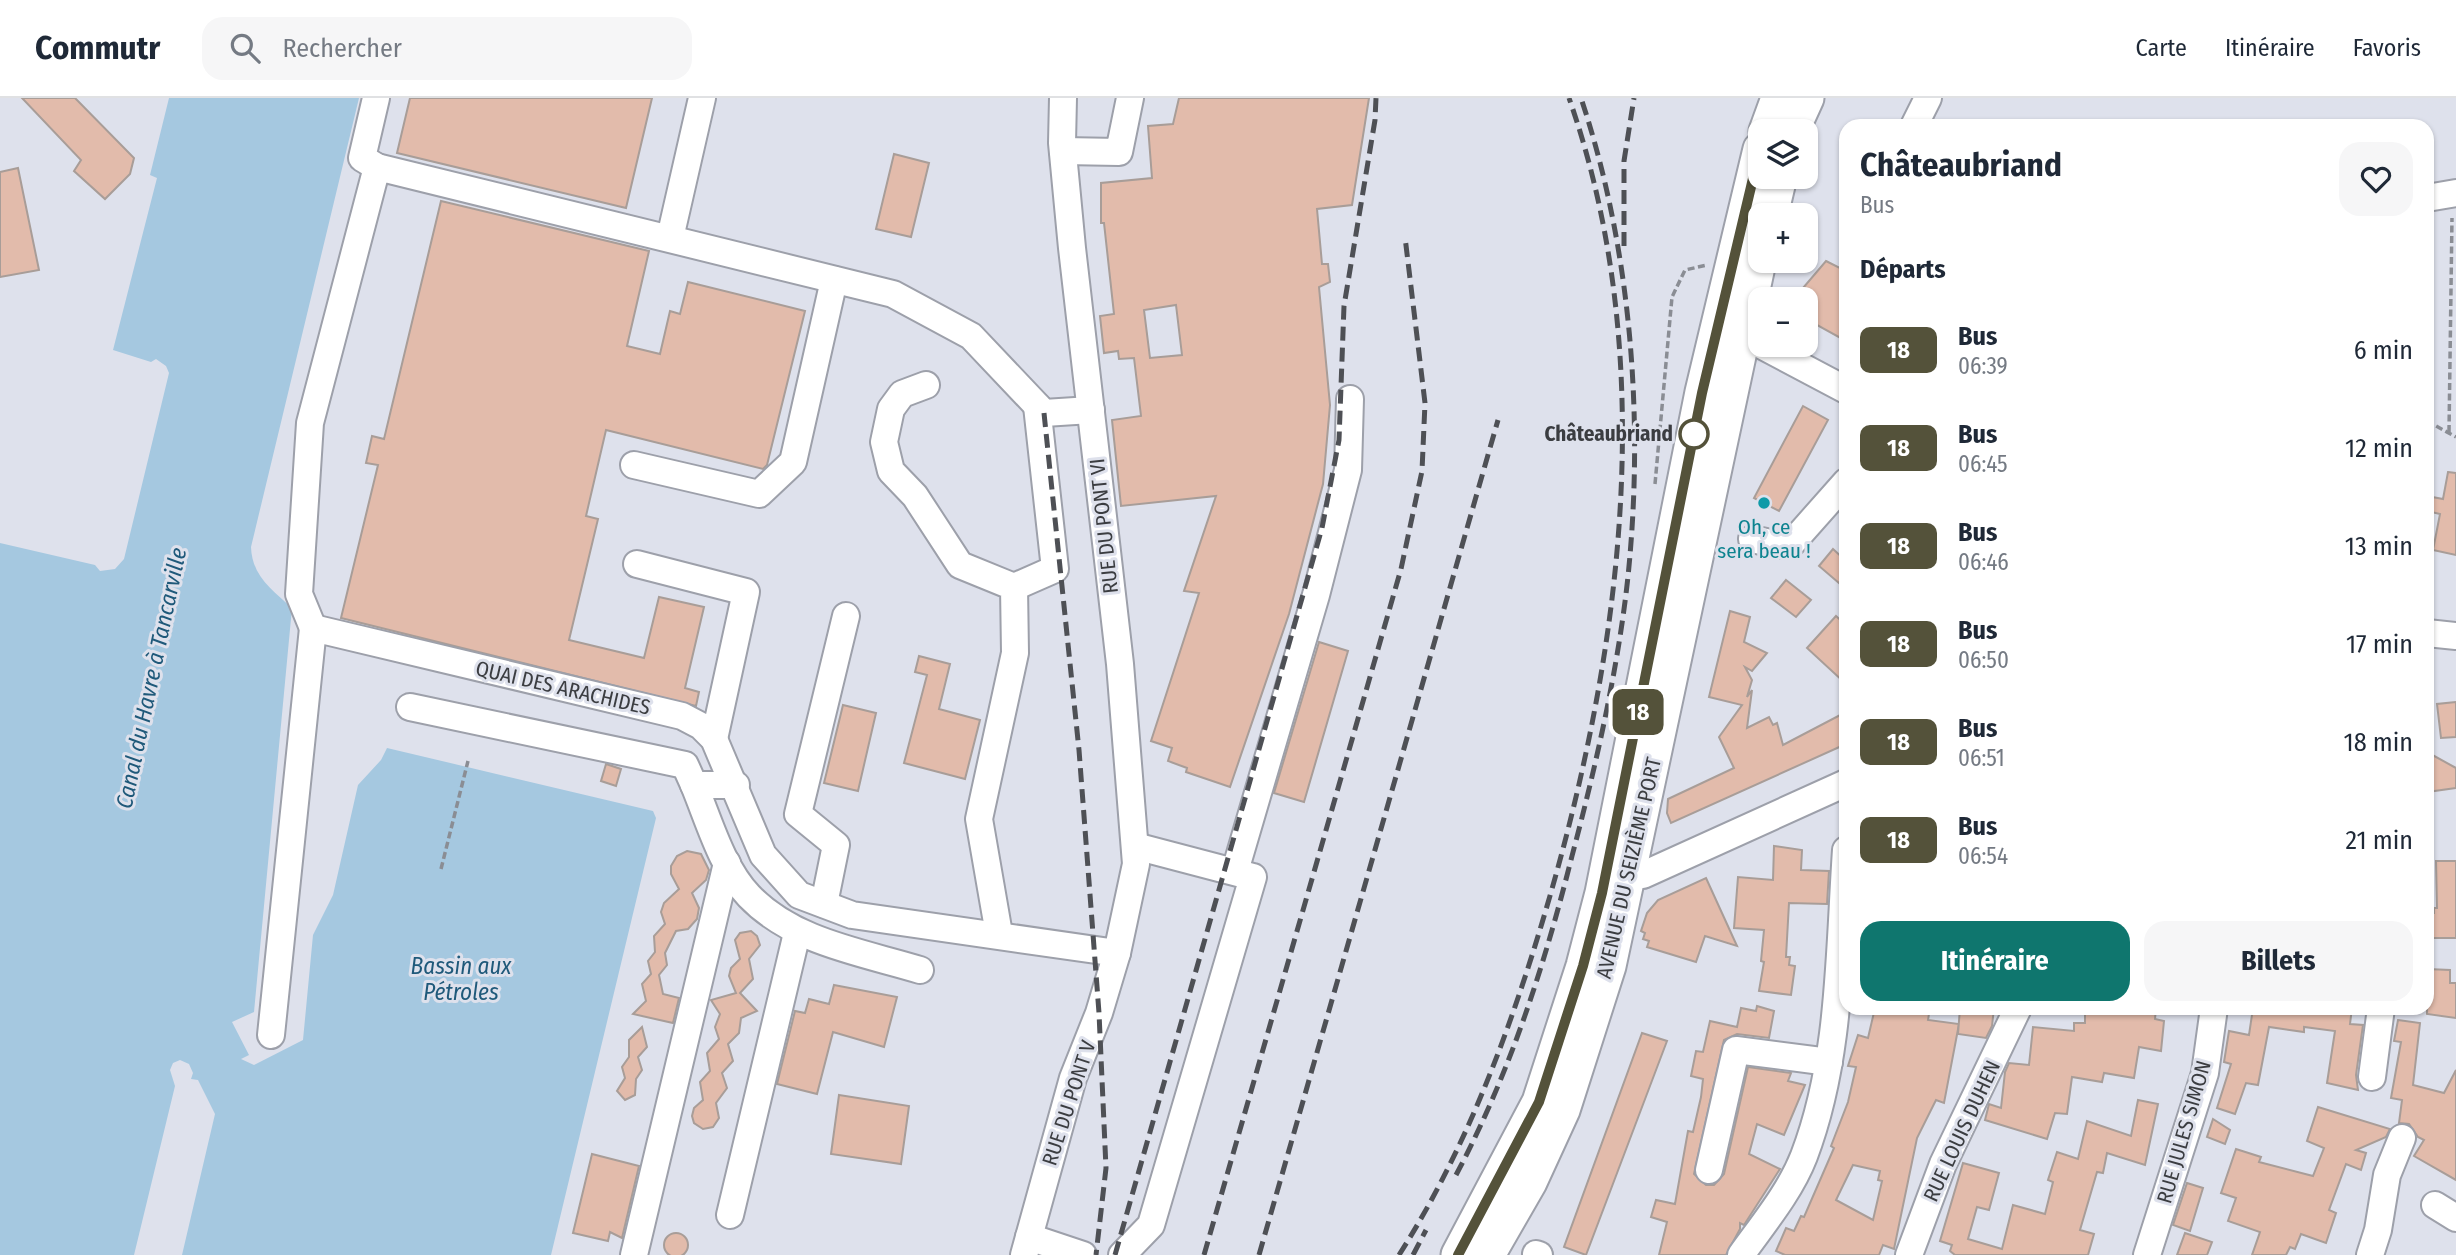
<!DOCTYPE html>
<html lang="fr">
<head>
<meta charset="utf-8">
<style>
	:root { --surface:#fff; --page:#f6f6f7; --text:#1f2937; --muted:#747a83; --line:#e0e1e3; --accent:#0f766e }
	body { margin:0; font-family:"Fira Sans Condensed",sans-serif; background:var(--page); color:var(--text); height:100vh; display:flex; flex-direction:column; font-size:26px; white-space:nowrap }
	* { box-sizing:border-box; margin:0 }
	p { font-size:23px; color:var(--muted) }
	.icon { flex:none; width:38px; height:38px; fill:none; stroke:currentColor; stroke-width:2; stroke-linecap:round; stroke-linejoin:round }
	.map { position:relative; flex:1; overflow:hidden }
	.sheet { position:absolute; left:1839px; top:21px; width:595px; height:896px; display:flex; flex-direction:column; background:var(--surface); border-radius:21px; box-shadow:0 2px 5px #0004 }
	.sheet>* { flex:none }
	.badge { padding:0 14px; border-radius:10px; font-size:24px; line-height:46px }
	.buttons { position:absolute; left:1748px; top:21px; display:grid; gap:14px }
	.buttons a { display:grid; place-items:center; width:70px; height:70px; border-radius:14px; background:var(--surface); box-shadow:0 2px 5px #0004; font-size:35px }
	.map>.badge { position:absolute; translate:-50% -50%; box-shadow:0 0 0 4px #fff }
	h2 { padding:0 21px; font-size:26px; line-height:63px }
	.round { display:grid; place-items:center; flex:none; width:74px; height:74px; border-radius:21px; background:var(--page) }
	.head { display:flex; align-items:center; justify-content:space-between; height:119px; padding:0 21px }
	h1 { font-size:33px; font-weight:700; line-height:52px }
	.primary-button { display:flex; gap:14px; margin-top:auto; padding:14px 21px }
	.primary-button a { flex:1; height:80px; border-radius:21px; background:var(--accent); color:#fff; font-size:28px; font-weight:700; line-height:80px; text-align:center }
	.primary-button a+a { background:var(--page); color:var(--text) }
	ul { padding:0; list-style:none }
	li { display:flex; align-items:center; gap:21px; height:98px; padding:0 21px }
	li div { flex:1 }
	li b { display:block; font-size:26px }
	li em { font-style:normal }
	li .badge { min-width:77px; font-weight:700; text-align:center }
	header { display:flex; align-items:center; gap:42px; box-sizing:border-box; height:98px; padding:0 35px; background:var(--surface); border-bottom:2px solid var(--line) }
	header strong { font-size:33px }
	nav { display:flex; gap:38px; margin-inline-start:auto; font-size:24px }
	.search { width:490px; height:63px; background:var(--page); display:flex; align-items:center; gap:18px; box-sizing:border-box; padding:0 24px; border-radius:21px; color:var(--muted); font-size:26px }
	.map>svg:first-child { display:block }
	.water { fill:#a5c8e0 }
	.building { fill:#e2bbab; stroke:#a89d98; stroke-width:2; fill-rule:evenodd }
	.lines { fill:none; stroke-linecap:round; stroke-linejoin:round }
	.minor-casing { stroke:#9da0aa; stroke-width:30 }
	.major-casing { stroke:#9da0aa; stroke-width:37 }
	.path { stroke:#8a8d94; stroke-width:3.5; stroke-dasharray:7 3.5; stroke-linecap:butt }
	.minor { stroke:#fff; stroke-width:26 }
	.major { stroke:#fff; stroke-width:33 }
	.rail { stroke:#4e5055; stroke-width:5; stroke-dasharray:14 7; stroke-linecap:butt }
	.line-casing { stroke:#fff; stroke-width:16 }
	.line { stroke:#54523a; stroke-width:10 }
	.stop-dot { fill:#fff; stroke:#54523a; stroke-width:3.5 }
	.culture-dot { fill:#0f9aa8; stroke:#dee1ec; stroke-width:2.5 }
	.labels { text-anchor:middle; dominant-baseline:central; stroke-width:6; stroke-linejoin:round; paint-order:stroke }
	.stop-label { font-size:21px; font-weight:bold; fill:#3b3d41; stroke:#dee1ec; text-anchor:end }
	.street-label { font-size:21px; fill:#3b3d41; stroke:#dee1ec }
	.culture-label { font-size:21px; fill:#0d838f; stroke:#dee1ec }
	.water-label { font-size:23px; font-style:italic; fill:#1f597a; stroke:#dee1ec }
</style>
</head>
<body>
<header>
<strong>Commutr</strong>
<div class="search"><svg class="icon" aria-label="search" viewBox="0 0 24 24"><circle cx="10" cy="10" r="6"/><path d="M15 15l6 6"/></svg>Rechercher</div>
<nav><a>Carte</a><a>Itinéraire</a><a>Favoris</a></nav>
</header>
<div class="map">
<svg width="2456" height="1157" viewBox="0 0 2456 1157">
	<rect width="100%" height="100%" fill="#dee1ec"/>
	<path class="water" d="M169 0H359L251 449C252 478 272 492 292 510L254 914 232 924 249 957 241 961 254 967 303 942 313 837 333 797 358 687 381 662 387 650 653 713 656 720 551 1157H182L215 1016 198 982 191 981 193 975 189 966 180 962 173 965 170 972 175 988 134 1157H0V445L95 467 100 473 115 471 124 461 169 275 166 268 156 261 151 264 113 252 157 80 150 77Z"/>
	<g class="building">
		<path d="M22 0H75L134 60 130 76 105 101 74 73 81 62Z"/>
		<path d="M410 0H652L626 110 397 55Z"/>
		<path d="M1179 0H1369L1352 107 1317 111 1322 166H1328L1330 184 1319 189 1330 307 1323 386 1289 516 1230 689 1186 674 1187 670 1168 663 1172 650 1151 643 1199 495 1184 493 1216 398 1121 408 1112 322 1141 318 1134 260 1119 261 1118 253 1104 255 1100 218 1114 216 1104 125H1101V85L1152 80 1148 28 1173 26ZM1176 207 1182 257 1150 260 1144 212Z"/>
		<path d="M894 56 929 65 911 139 876 131Z"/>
		<path d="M18 70 39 172 0 179V74Z"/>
		<path d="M441 103 649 153 627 248 660 256 670 213 680 216 688 184 805 213 767 367 763 371 606 332 586 418 598 421 569 542 644 560 659 499 704 509 685 590 699 594 696 608 341 520 378 367 366 365 372 338 384 341Z"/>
		<path d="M1826 163 1846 173V243L1806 221V208L1813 196 1803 190Z"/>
		<path d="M1803 308 1828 322 1779 413 1754 400Z"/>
		<path d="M2448 374 2456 375V457L2433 452 2440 416 2427 413V398L2443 401Z"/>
		<path d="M1833 451 1846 463V491L1819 468Z"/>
		<path d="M1786 482 1811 502 1796 519 1771 500Z"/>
		<path d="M1730 513 1750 519 1744 544 1767 555 1752 573 1745 569 1752 582 1747 599 1752 592 1747 630 1769 619 1773 627 1777 625 1783 647 1846 614V646L1671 725 1667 715 1668 701 1734 670 1719 639 1742 607 1709 599Z"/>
		<path d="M1836 518 1846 527V586L1807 550Z"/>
		<path d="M1319 544 1348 553 1304 704 1274 695Z"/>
		<path d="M919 558 950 566 939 611 980 622 965 681 904 665 927 577 915 574Z"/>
		<path d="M2456 604V639L2441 640 2437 606Z"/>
		<path d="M843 607 876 615 858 693 824 685Z"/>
		<path d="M2427 654 2456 670V690L2427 694Z"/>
		<path d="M606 666 621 671 616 688 601 683Z"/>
		<path d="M1774 748 1802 752 1801 772 1829 773 1827 806 1789 805 1786 859H1790L1789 867 1795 868 1791 897 1759 893 1764 864 1761 863 1764 832 1734 830 1738 779 1773 782Z"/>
		<path d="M687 753 701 756 709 772 706 782 692 795 699 810 697 821 688 831 676 833 665 855 667 867 659 877 663 896 679 900 673 925 633 916 646 903 642 886 651 876 648 863 655 854 654 838 665 826 661 814 664 805 679 791 671 776V768L677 758Z"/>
		<path d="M2436 763H2456V840H2427V815H2434V810H2437Z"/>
		<path d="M1706 780 1737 848 1705 838 1696 864 1647 849 1649 843 1643 841 1645 835 1641 833 1647 815 1658 802Z"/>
		<path d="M751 833 757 838 760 847 749 861 753 881 740 895 757 913 741 920 739 935 728 946 733 963 722 975 727 990 716 1005 719 1020 713 1029 703 1031 694 1025 692 1018 694 1010 703 1002 700 984 710 973 707 955 719 941 715 929 720 916 711 902 736 895 729 878 731 870 740 861 735 842 740 835Z"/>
		<path d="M2427 871 2450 872V885H2456V920L2427 916Z"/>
		<path d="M834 887 897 899 884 949 833 934 817 996 777 986 795 913 805 915 809 901 829 906Z"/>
		<path d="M1757 908 1774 913 1769 940 1737 936 1724 942 1694 1076 1706 1087H1714L1724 1076 1748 969 1791 975 1788 983 1805 987 1784 1037 1757 1026 1749 1056 1780 1071 1744 1127 1740 1125V1131L1726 1157H1659L1667 1124 1651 1119 1656 1102 1675 1106 1688 1033 1693 1034 1701 999 1703 981 1691 978 1696 953 1703 954 1710 923 1737 929 1741 910 1756 913Z"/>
		<path d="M1875 910H1930L1928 922 1959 926 1944 1005 1936 1002 1917 1040 1894 1151 1883 1147 1879 1157H1785L1776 1153 1786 1130 1794 1133 1801 1118 1804 1119 1834 1050 1831 1048 1848 1004 1856 969 1848 968 1858 937 1868 940ZM1853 1067 1880 1073 1878 1082 1882 1083 1873 1122 1836 1102Z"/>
		<path d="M1960 910H1994L1992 928 1986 940 1958 936Z"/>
		<path d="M2085 910H2156L2155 921 2164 923 2161 953 2139 949 2134 980 2104 975 2102 984 2072 979 2067 1016 2055 1015 2047 1041 1985 1022 1989 1006 2001 1010 2005 974 2009 965 2029 967 2033 929 2074 933V925H2085Z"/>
		<path d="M2253 910H2352L2350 926 2363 927 2356 977 2358 992 2327 985 2335 933 2304 929V934L2269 929 2258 987 2246 985 2235 1016 2217 1010 2231 966 2224 964 2229 933 2249 937Z"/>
		<path d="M2398 922 2420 925 2413 987 2444 995 2456 972V1082L2414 1058 2424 1042 2418 1039 2409 1026 2399 1025 2402 1002 2391 1000 2401 944 2394 943Z"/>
		<path d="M642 929 647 949 638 959 642 972 636 981 635 997 625 1002 617 993 625 980 622 969 629 959V942Z"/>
		<path d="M1642 935 1667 943 1586 1157 1564 1149Z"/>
		<path d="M839 997 909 1008 901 1066 831 1056Z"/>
		<path d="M2138 1002 2158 1006 2145 1067 2107 1055 2103 1075 2097 1074 2080 1132 2094 1136 2088 1157H1955L1950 1153 1952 1147 1940 1143 1963 1065 1999 1075 1989 1112 1977 1109 1968 1141 2002 1151 2013 1107 2045 1116 2053 1084 2048 1082 2057 1054 2078 1061 2087 1023 2131 1038Z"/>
		<path d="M2318 1009 2390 1031 2386 1039 2356 1052 2366 1055 2361 1072 2346 1066 2329 1112 2336 1115 2326 1145 2301 1136 2295 1151 2290 1149 2286 1157H2252L2260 1134 2228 1123 2236 1100 2221 1095 2236 1051 2261 1059 2259 1064 2313 1078 2324 1050 2307 1043Z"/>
		<path d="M2213 1021 2230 1032 2225 1046 2207 1039Z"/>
		<path d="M592 1056 639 1068 622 1140 610 1134 608 1143 573 1135Z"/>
		<path d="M2187 1085 2203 1090 2190 1133 2173 1127Z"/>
		<circle cx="676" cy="1147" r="12"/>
		<path d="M2185 1135 2212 1144 2207 1157H2177Z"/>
	</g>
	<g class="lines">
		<defs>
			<g id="minor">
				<path d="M376 0 362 60 377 69"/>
				<path d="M1914 28 1928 0"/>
				<path d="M1063 53 1119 54 1130 0"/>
				<path d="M2427 100 2456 95"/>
				<path d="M670 140 702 0"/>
				<path d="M1727 229 1846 292"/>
				<path d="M926 287 902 296 891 311 884 344 891 373 915 398 960 467 1014 489 1015 555 979 721 999 836"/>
				<path d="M634 367 759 396 793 364 834 182"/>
				<path d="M1752 441 1780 447 1792 445 1846 384"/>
				<path d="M637 466 746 494 714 641"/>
				<path d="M1014 489 1055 471 1037 308"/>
				<path d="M313 530 299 496 310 325 377 69 893 196 971 238 1044 315 1091 312"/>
				<path d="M2427 535 2456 538"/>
				<path d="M410 609 685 667 694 687H736"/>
				<path d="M694 687C709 723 722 770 749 798 793 844 861 854 920 872"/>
				<path d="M1235 773 1316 497 1348 372 1350 301"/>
				<path d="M1629 777H1643L1846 685"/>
				<path d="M824 806 836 747 798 716 846 518"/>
				<path d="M271 937 313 530 682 618 701 628 714 641 763 757 799 797 852 817 1117 855"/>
				<path d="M2372 979 2381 910"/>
				<path d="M1709 1072 1736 952 1829 964"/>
				<path d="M2435 1107 2456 1120"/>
				<path d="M730 1117 797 835"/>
				<path d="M1029 1139 1083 1157"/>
				<path d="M1536 1156 1539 1157"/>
				<path d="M634 1157 727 765"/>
				<path d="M1024 1157 1073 980 1099 915 1117 855 1136 766 1120 566 1072 150 1062 45 1063 0"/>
				<path d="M1122 1157 1151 1127 1253 779 1135 748"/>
				<path d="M1741 1157C1763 1126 1790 1094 1804 1058 1841 961 1839 854 1846 752"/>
				<path d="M1909 1157 1943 1066 2018 910"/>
				<path d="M2147 1157 2205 975 2214 910"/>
				<path d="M2370 1157 2378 1132 2387 1077 2402 1040"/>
			</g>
			<g id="major">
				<path d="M1766 33 1778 0"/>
				<path d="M1792 33 1807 0"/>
				<path d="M1771 117 1780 79"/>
				<path d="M1458 1157 1539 1004 1583 868 1602 795 1702 294 1760 51"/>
				<path d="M1488 1157 1530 1084 1563 1012 1609 868 1760 159"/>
			</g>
		</defs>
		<use href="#minor" class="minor-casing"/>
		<use href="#major" class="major-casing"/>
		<g class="path">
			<path d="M2427 323 2456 339"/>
			<path d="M2449 334 2452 120"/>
			<path d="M1655 386 1672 199 1685 172 1707 167"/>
			<path d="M441 771 468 663"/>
		</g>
		<use href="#minor" class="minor"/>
		<use href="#major" class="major"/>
		<g class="rail">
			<path d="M1624 148V63L1634 0"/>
			<path d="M1044 315 1079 652 1099 915 1106 1070 1096 1157"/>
			<path d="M1456 1077C1510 975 1544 869 1572 758 1597 664 1622 554 1630 457 1643 306 1629 144 1581 0"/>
			<path d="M1115 1157 1322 430 1339 342 1344 208 1375 22 1376 0"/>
			<path d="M1204 1157 1401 471 1422 373 1425 305 1405 139"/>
			<path d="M1259 1157 1498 322"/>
			<path d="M1399 1157C1464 1055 1507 941 1542 825 1621 562 1662 265 1569 0"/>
			<path d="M1413 1157 1426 1132"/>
		</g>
	</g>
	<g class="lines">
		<defs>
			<path id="line" d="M1458 1157 1539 1004 1583 868 1602 795 1702 295 1760 51"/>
		</defs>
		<use href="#line" class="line-casing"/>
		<use href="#line" class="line"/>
	</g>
	<circle class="stop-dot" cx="1694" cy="336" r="14"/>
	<circle class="culture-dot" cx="1764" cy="405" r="7"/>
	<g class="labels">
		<g class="stop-label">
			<text x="1673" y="336">Châteaubriand</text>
		</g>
		<g class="street-label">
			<text transform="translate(1104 428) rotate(-96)">RUE DU PONT VI</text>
			<text transform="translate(563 590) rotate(13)">QUAI DES ARACHIDES</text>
			<text transform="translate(1629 770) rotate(-77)">AVENUE DU SEIZIÈME PORT</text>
			<text transform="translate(1069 1005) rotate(-72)">RUE DU PONT V</text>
			<text transform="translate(1962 1033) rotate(-65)">RUE LOUIS DUHEN</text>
			<text transform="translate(2184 1034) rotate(-74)">RUE JULES SIMON</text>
		</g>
		<g class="culture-label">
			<text x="1764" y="429">Oh, ce<tspan x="1764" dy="24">sera beau !</tspan></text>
		</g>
		<g class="water-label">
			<text transform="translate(151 580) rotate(-78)">Canal du Havre à Tancarville</text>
			<text x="461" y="868">Bassin aux<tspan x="461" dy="26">Pétroles</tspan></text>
		</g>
	</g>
</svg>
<div class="buttons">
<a><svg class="icon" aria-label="layers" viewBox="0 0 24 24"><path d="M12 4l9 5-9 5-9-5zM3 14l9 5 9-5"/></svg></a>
<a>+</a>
<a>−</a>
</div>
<b class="badge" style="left:1638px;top:614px;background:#54523a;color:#fff">18</b>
<section class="sheet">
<div class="head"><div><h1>Châteaubriand</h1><p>Bus</p></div><a class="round"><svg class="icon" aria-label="heart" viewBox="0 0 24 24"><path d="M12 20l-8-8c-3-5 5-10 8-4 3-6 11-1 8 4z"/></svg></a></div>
<h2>Départs</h2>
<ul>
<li><span class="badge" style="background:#54523a;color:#fff">18</span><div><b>Bus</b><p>06:39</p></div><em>6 min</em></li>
<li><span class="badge" style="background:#54523a;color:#fff">18</span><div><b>Bus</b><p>06:45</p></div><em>12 min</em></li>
<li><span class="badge" style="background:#54523a;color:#fff">18</span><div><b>Bus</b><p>06:46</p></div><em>13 min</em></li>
<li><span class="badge" style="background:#54523a;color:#fff">18</span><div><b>Bus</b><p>06:50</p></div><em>17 min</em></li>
<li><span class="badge" style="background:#54523a;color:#fff">18</span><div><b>Bus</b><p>06:51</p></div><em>18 min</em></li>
<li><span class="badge" style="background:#54523a;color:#fff">18</span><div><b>Bus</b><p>06:54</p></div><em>21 min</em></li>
</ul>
<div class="primary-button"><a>Itinéraire</a><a>Billets</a></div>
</section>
</div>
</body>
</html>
